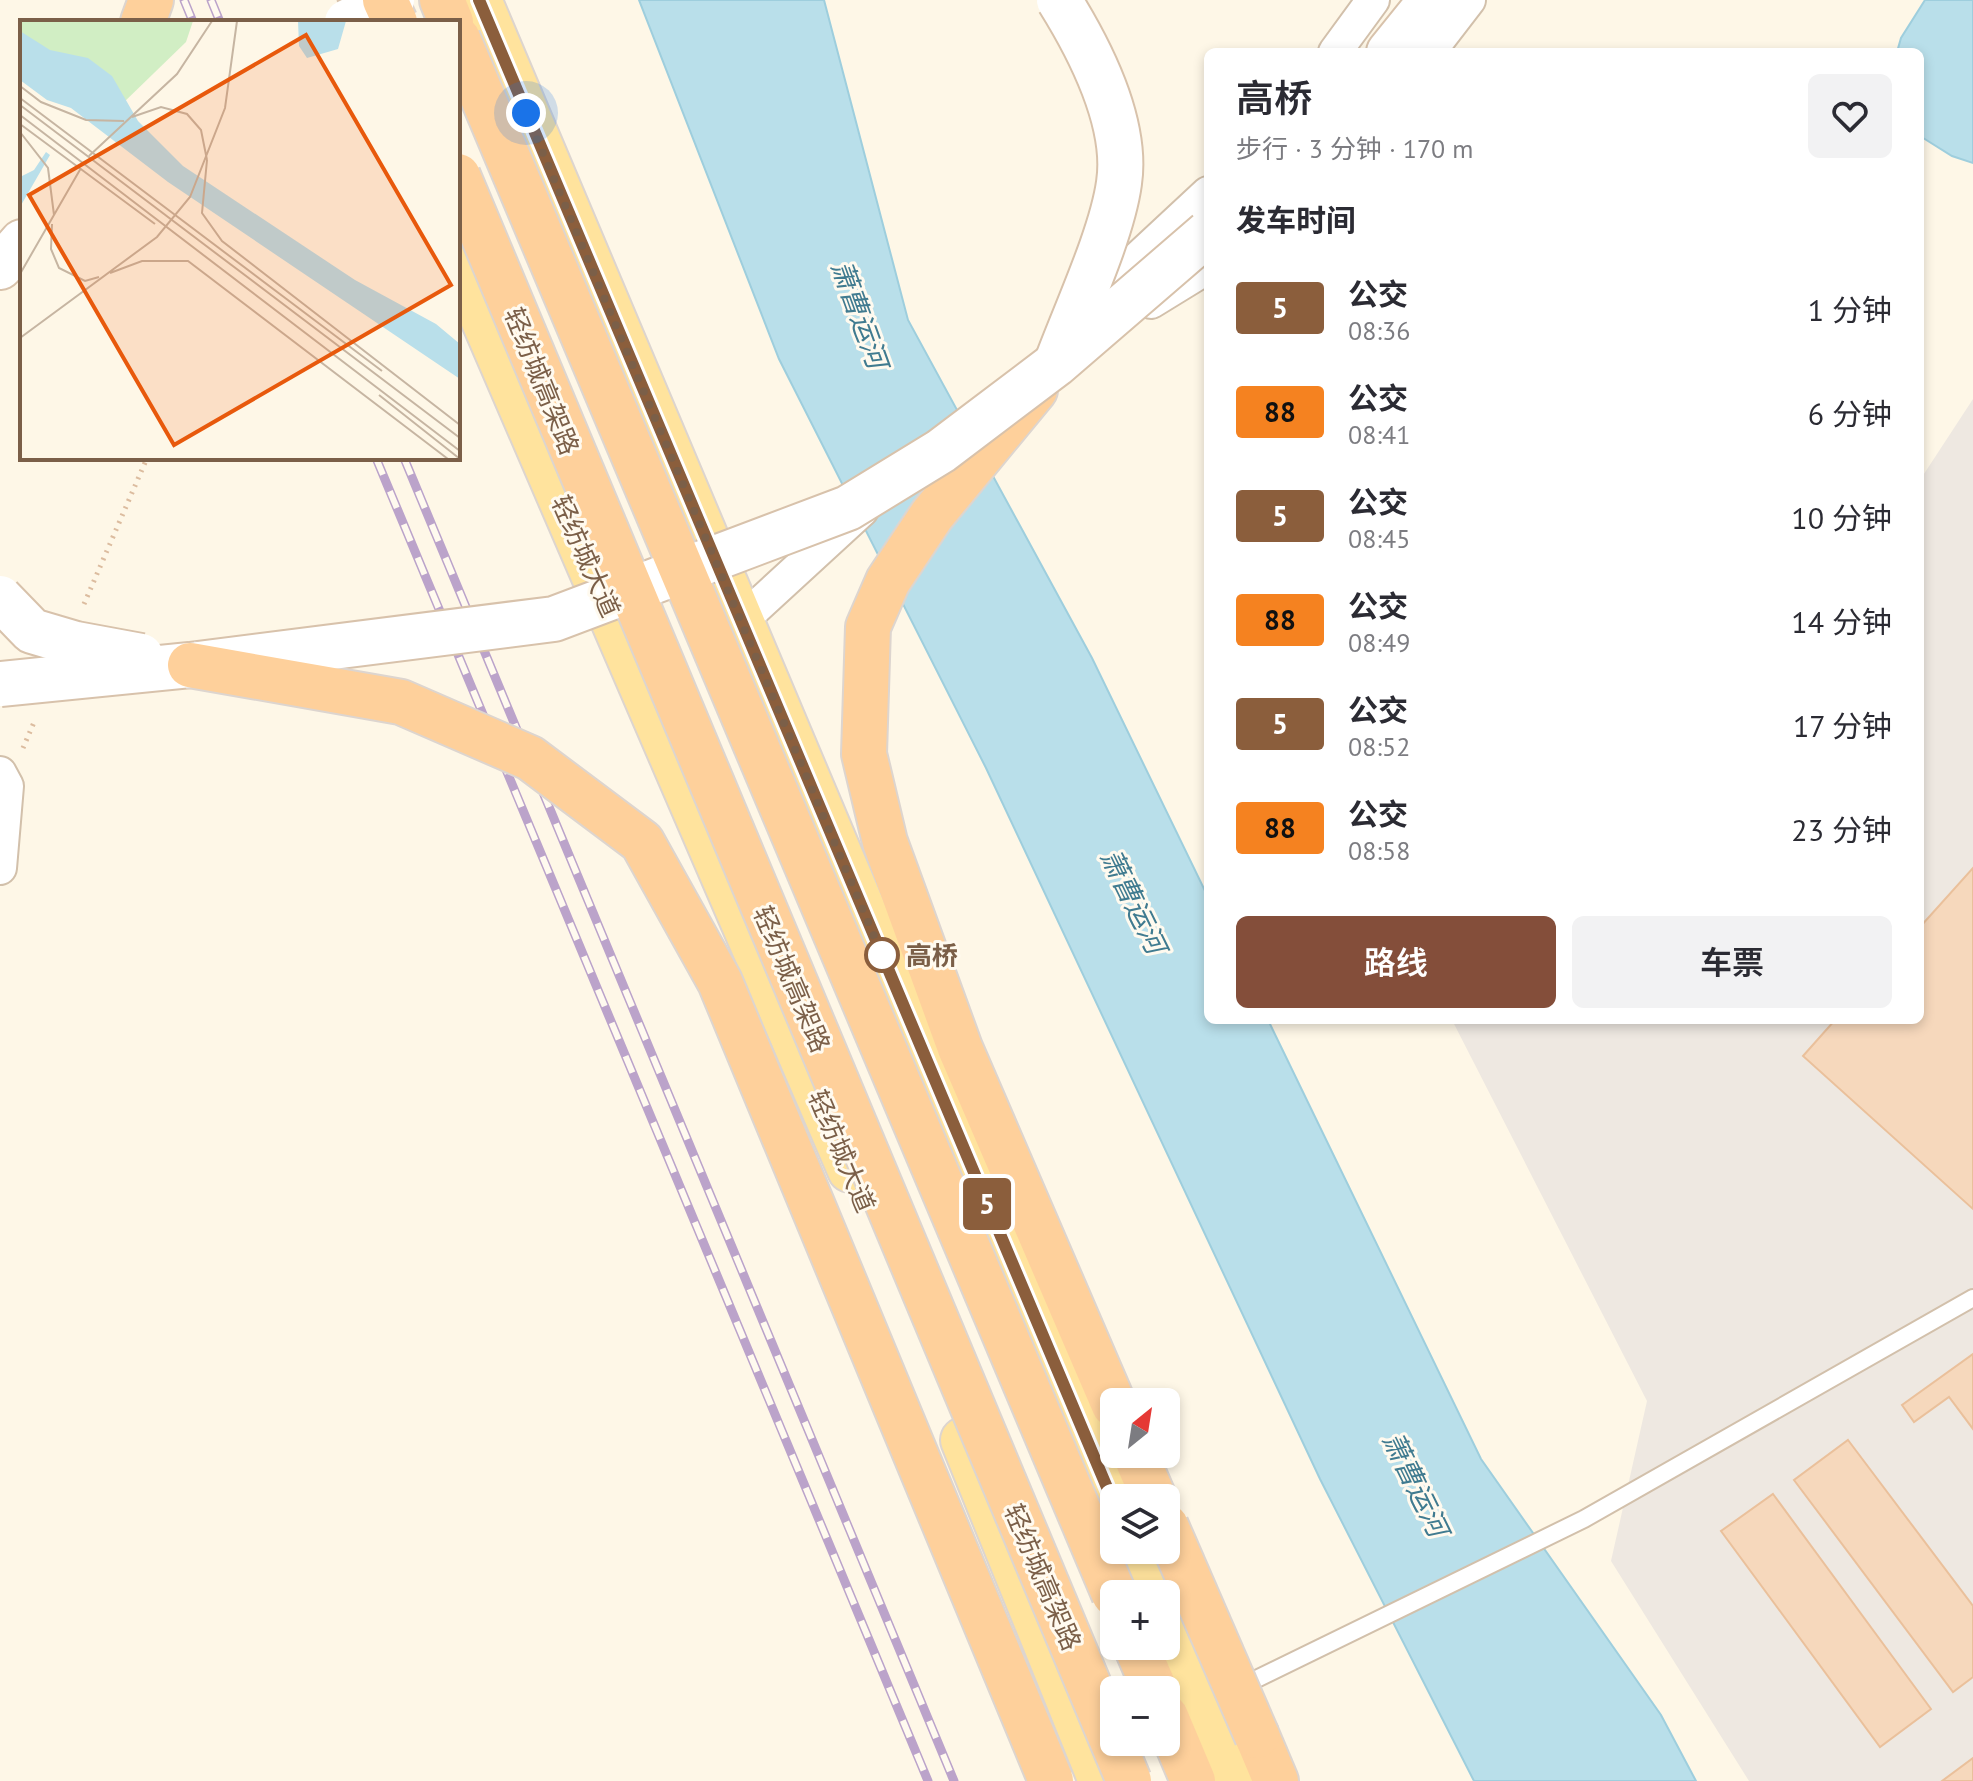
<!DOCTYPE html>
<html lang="zh">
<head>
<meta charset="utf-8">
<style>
	:root { --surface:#fff; --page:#f2f2f3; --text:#2b2b33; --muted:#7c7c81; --accent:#844e3a }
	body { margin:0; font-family:"PT Sans","Noto Sans SC",sans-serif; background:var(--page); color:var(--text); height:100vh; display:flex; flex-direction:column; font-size:30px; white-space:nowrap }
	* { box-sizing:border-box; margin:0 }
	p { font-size:26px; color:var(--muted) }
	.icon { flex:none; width:44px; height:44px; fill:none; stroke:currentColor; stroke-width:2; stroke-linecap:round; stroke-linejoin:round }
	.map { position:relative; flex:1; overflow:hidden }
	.sheet { position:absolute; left:1204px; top:48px; width:720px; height:976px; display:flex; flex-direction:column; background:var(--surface); border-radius:12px; box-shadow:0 4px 12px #0003 }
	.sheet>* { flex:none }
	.badge { padding:0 16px; border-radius:6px; font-size:28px; line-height:52px }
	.needle { width:52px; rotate:30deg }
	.buttons { position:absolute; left:1100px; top:1388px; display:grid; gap:16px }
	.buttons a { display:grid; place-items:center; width:80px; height:80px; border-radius:12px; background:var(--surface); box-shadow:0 4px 12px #0003; font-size:40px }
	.you { position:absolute; width:40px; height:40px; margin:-20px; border:6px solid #fff; border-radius:50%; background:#1a73e8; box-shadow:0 0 0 12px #1a73e833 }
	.map>.badge { position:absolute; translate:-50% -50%; box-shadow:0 0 0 4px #fff }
	h2 { padding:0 32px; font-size:30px; line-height:72px }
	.round { display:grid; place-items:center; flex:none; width:84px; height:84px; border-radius:12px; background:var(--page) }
	.headline { display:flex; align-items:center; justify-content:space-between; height:136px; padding:0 32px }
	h1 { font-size:38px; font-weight:600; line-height:60px }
	.button { display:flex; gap:16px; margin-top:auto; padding:16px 32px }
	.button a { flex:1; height:92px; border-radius:12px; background:var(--accent); color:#fff; font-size:32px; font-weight:600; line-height:92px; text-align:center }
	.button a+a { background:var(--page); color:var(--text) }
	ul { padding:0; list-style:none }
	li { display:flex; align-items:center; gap:24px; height:104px; padding:0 32px }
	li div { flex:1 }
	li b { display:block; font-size:30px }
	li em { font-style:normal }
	li .badge { min-width:88px; font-weight:700; text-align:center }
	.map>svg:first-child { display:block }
	.industrial { fill:#eee8e1 }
	.water { fill:#b9dfea; stroke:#9ecedd; stroke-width:2 }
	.building { fill:#f6d8bc; stroke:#eac09b; stroke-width:2 }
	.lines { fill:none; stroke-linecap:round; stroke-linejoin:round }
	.service-casing { stroke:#d2c0ab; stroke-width:20 }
	.minor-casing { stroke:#d2c0ab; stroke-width:36 }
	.secondary-casing { stroke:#d8c2ab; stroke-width:48 }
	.primary-casing { stroke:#ddd5cf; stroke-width:48 }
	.trunk-casing { stroke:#ddd5cf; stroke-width:48 }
	.path { stroke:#dcbc9f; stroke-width:5; stroke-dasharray:2 6; stroke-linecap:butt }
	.service { stroke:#fff; stroke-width:16 }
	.minor { stroke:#fff; stroke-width:32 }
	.secondary { stroke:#fff; stroke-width:44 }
	.primary { stroke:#ffe39d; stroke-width:44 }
	.trunk { stroke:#fed09b; stroke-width:44 }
	.rail-casing { stroke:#bba3ca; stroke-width:9 }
	.rail { stroke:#fffaef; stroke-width:6; stroke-dasharray:18; stroke-linecap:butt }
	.secondary-bridge-casing { stroke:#d8c2ab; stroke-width:48; stroke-linecap:butt }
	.trunk-bridge-casing { stroke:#ddd5cf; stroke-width:48; stroke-linecap:butt }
	.secondary-bridge { stroke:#fff; stroke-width:44 }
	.trunk-bridge { stroke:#fed09b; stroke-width:44 }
	.line-casing { stroke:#fff; stroke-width:18 }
	.line { stroke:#8b5e3c; stroke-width:12 }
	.walk { stroke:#7b5f48; stroke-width:8; stroke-dasharray:0 14.4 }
	.stop-dot { fill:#fff; stroke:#8b5e3c; stroke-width:4 }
	.labels { text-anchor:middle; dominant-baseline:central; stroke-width:6; stroke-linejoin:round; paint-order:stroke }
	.street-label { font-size:26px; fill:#7b5f48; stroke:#fffaef }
	.stop-label { font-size:26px; font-weight:bold; fill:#7b5f48; stroke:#fffaef; text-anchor:start }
	.water-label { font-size:28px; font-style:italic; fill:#407b90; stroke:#fffaef }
	.inset-road { fill:none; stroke:#c6b5a2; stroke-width:2 }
	.view { fill:#e8590c; fill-opacity:0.15; stroke:#e8590c; stroke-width:4 }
	.inset-edge { fill:none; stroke:#7b5f48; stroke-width:4 }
</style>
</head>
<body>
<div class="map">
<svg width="1973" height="1781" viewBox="0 0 1973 1781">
	<rect width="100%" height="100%" fill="#fef7e7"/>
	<path class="industrial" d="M1973 399V1781H1749L1611 1561 1647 1401 1452 1020H1920V480Z"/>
	<g class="water">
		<path d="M639 0H824L908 320 1092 658 1208 897V1020H1268L1481 1459 1661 1715 1696 1781H1474L1320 1479 986 768 779 359Z"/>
		<path d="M1925 0H1973V163L1952 156 1920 136V52H1897L1901 38Z"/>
	</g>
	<g class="building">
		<path d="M1973 868V1209L1803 1056 1835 1020H1920V927Z"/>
		<path d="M1973 1354V1429L1949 1397 1914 1422 1902 1405Z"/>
		<path d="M1848 1440 1973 1606V1677L1953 1692 1794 1480Z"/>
		<path d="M1773 1494 1931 1709 1880 1747 1721 1531Z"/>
		<path d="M1973 1758V1781H1942Z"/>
	</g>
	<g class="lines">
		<defs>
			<path id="service" d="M1236 1689 1584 1519 1973 1298"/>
			<g id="minor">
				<path d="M1335 52 1373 0"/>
				<path d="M1429 52 1469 0"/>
				<path d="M1151 302 1208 267"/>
				<path d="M1080 312 1208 193"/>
				<path d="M741 621 862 510"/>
				<path d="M0 773 7 786 0 868"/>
			</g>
			<g id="secondary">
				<path d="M1389 52 1431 0"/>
				<path d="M0 267 22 242"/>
			</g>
			<g id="primary">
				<path d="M479 0 1114 1504"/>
				<path d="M458 261 850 1170"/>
				<path d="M963 1440 1101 1781"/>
				<path d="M1134 1550 1153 1594"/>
				<path d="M1166 1624 1234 1781"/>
			</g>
			<g id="trunk">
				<path d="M442 0 451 22"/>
				<path d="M143 22 151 0"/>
				<path d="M1035 390 932 515 888 581 868 627 864 754 885 842 960 1048 1114 1405"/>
				<path d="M1135 1454 1154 1498"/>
				<path d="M1136 1646 1155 1690"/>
				<path d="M1166 1717 1193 1781"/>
				<path d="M1257 1736 1276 1781"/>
			</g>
		</defs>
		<use href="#service" class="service-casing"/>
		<use href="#minor" class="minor-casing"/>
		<use href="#secondary" class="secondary-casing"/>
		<use href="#primary" class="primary-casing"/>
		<use href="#trunk" class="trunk-casing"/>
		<g class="path">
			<path d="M84 604 147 458"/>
			<path d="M23 748 35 720"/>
		</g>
		<use href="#service" class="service"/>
		<use href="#minor" class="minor"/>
		<use href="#secondary" class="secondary"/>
		<use href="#primary" class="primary"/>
		<use href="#trunk" class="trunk"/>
		<defs>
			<g id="rail">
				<path d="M184 0 193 22"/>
				<path d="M211 0 220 22"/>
				<path d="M376 458 928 1781"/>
				<path d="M404 458 954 1781"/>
			</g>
		</defs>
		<use href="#rail" class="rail-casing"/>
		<use href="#rail" class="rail"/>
		<defs>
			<g id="secondary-bridge">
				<path d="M347 22 392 0"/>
				<path d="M1057 362C1076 311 1112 234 1119 183 1128 123 1089 48 1059 0"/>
				<path d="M0 598 32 631 76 644 141 656"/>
				<path d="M0 684 190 665 554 619 848 508 941 451 1056 364 1208 233"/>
			</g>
			<g id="trunk-bridge">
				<path d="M385 0 395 22"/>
				<path d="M458 39 1114 1594"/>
				<path d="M458 176 1129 1781"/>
				<path d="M190 665 401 702 530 758 642 842 720 982 1051 1781"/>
				<path d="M1166 1526 1257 1736"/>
			</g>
		</defs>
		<use href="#secondary-bridge" class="secondary-bridge-casing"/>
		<use href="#trunk-bridge" class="trunk-bridge-casing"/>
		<use href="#secondary-bridge" class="secondary-bridge"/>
		<use href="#trunk-bridge" class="trunk-bridge"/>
	</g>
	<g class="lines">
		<defs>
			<path id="line" d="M479 0 1114 1504"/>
		</defs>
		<use href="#line" class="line-casing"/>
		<use href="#line" class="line"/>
		<path class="walk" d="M526 113 882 955"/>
	</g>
	<circle class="stop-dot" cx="882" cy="955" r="16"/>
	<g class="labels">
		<g class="street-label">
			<text transform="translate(542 381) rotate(68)">轻纺城高架路</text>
			<text transform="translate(586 556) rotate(66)">轻纺城大道</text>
			<text transform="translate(792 979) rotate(67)">轻纺城高架路</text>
			<text transform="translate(842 1151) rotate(67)">轻纺城大道</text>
			<text transform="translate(1043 1577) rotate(67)">轻纺城高架路</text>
		</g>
		<g class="stop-label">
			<text x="906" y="955">高桥</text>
		</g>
		<g class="water-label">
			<text transform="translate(860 314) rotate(70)">萧曹运河</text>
			<text transform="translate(1134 901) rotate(64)">萧曹运河</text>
			<text transform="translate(1416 1484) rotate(64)">萧曹运河</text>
		</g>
	</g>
	<g transform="translate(20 20)">
		<rect width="440" height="440" fill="#fef7e7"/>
		<path d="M0 1H173L166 22 101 85 0 24Z" fill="#d1eec4"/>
		<path d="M278 1H326L318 29 287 38 279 26ZM0 11 30 30 68 38 92 56 118 101 163 146 335 260 416 304 440 324V359L148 162 51 88 27 80 0 60ZM26 132 30 135 0 187V157L14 150Z" fill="#b9dfea"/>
		<path class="inset-road" d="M0 66 21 82 66 100 104 101M0 78 362 351M0 85 440 418M0 95 440 431M112 97 141 87 167 94 181 110 187 140M0 104 135 204M0 112 28 148 34 195M69 136 157 54 192 1M187 140 182 193 202 221 440 405M32 204 31 229 39 248 65 261 79 257M90 253 122 241H168L428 439M0 254 61 148M0 318 137 217 170 177 205 88 217 1M359 375 440 439"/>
		<path class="view" d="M286 15 431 265 154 425 9 175Z"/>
		<rect width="440" height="440" class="inset-edge"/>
	</g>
</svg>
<div class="buttons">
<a><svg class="needle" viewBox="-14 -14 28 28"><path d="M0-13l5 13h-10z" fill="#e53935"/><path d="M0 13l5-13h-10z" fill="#7c7c81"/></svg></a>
<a><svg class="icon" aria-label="layers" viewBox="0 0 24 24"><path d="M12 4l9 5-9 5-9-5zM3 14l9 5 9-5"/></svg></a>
<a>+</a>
<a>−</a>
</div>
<div class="you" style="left:526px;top:113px"></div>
<b class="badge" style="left:987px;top:1204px;background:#8b5e3c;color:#fff">5</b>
<section class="sheet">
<div class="headline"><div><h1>高桥</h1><p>步行 · 3 分钟 · 170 m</p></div><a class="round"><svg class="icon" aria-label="heart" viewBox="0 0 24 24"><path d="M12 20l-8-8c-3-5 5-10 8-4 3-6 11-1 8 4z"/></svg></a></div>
<h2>发车时间</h2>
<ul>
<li><span class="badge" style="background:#8b5e3c;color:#fff">5</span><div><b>公交</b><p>08:36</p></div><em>1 分钟</em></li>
<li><span class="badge" style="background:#f58220;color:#111">88</span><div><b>公交</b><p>08:41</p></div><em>6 分钟</em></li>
<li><span class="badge" style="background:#8b5e3c;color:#fff">5</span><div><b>公交</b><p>08:45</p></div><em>10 分钟</em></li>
<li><span class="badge" style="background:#f58220;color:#111">88</span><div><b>公交</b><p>08:49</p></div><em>14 分钟</em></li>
<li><span class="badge" style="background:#8b5e3c;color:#fff">5</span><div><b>公交</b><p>08:52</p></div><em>17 分钟</em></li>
<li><span class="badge" style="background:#f58220;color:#111">88</span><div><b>公交</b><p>08:58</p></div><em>23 分钟</em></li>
</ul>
<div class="button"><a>路线</a><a>车票</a></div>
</section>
</div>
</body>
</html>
